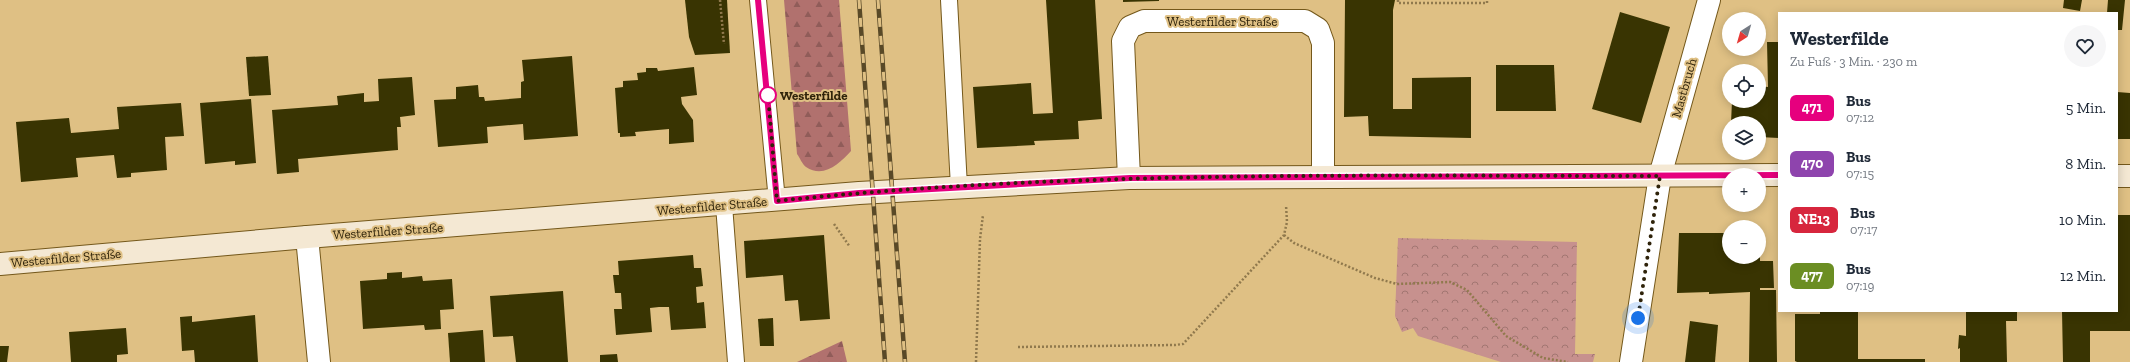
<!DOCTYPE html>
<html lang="de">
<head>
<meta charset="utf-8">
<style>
	:root { --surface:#fff; --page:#f6f6f7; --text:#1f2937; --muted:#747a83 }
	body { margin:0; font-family:"Zilla Slab",serif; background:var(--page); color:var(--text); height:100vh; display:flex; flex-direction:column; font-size:15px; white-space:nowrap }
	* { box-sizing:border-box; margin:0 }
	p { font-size:13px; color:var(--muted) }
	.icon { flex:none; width:22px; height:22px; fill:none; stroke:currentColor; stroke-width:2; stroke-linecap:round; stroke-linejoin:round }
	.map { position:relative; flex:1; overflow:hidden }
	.side { position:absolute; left:1778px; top:12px; width:340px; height:300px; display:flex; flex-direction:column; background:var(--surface); border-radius:0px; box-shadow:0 2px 10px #0003 }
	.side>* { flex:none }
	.badge { padding:0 8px; border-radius:6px; font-size:14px; line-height:26px }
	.needle { width:26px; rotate:217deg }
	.controls { position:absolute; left:1722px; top:12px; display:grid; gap:8px }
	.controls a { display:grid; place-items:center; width:44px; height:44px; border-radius:50%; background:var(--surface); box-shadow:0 2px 10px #0003; font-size:20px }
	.you { position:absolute; width:20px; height:20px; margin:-10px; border:3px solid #fff; border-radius:50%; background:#1a73e8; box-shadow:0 0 0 6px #1a73e833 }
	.map>.badge { position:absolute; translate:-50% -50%; box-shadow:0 0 0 2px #fff }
	.round { display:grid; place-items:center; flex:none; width:42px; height:42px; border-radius:21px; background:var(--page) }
	.summary { display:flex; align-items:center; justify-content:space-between; height:68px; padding:0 12px }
	h1 { font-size:19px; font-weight:800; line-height:30px }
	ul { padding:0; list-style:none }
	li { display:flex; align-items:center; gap:12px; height:56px; padding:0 12px }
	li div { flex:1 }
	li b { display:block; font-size:15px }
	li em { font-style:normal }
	li .badge { min-width:44px; font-weight:700; text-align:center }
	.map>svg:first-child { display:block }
	.forest { fill:url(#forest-firs) }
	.park { fill:url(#park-crowns) }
	.building { fill:#393402 }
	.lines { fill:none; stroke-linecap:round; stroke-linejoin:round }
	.lane-casing { stroke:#74581b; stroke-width:18 }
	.street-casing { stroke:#74581b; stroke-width:24 }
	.secondary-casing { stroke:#74581b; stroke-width:24 }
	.path { stroke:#90794d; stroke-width:2.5; stroke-dasharray:2 2; stroke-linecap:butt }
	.lane { stroke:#fff; stroke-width:16 }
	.street { stroke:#fff; stroke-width:22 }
	.secondary { stroke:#f4e8d3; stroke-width:22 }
	.rail-casing { stroke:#594927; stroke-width:4.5 }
	.rail { stroke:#dfc084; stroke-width:3; stroke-dasharray:9; stroke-linecap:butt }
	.line-casing { stroke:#fff; stroke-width:9 }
	.line { stroke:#e6007e; stroke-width:6 }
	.walk { stroke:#2f230a; stroke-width:4; stroke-dasharray:0 7.2 }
	.stop-dot { fill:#fff; stroke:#e6007e; stroke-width:2 }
	.labels { text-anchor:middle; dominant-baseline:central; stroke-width:4; stroke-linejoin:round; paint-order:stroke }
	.street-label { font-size:13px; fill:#2f230a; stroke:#dfc084 }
	.stop-label { font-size:13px; font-weight:bold; fill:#2f230a; stroke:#dfc084; text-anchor:start }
</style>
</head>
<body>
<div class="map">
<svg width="2130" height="362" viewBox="0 0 2130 362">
	<defs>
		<pattern id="forest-firs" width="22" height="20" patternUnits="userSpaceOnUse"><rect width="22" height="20" fill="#b1716e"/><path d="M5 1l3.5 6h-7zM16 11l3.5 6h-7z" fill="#905c59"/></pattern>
		<pattern id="park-crowns" width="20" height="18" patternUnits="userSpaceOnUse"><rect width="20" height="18" fill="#c7918e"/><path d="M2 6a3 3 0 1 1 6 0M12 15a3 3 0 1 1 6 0" fill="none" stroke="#a27672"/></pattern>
	</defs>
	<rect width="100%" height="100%" fill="#dfc084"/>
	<g class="forest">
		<path d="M784 0H839L851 151C840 163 824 179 806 167 802 164 800 158 797 154Z"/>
		<path d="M842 341 847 362H797Z"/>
	</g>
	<path class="park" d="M1398 238 1577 242 1575 354H1595L1593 362H1501L1418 336 1413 328 1402 332 1395 316Z"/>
	<g class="building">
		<path d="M685 0H727L730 53 695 55 689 37Z"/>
		<path d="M1046 0H1095L1102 119 1078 121 1079 139 1034 141 1035 145 977 148 973 87 1031 83 1033 114 1053 113Z"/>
		<path d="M1123 0H1159V1L1123 2Z"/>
		<path d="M1345 0H1395L1393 10V109H1412V78L1471 77V138L1369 136 1368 116 1344 117Z"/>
		<path d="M2064 0H2082L2080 11 2063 8Z"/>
		<path d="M2108 0H2125L2122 30H2117V13H2107Z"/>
		<path d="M1620 12 1670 27 1641 123 1592 109Z"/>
		<path d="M1767 42H1779V138L1759 137V123H1731L1732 101H1759V86L1768 87Z"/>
		<path d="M268 56 271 95 249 96 246 57Z"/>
		<path d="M572 56 578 136 524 140 523 124 487 127 488 143 438 147 434 100 456 99V87L478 85 479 97H484L485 101 521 98V82L524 81 522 60Z"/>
		<path d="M1496 65H1554L1556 111H1496Z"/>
		<path d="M694 67 697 95 681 97 682 104 693 120 694 142 669 144V129L635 132 636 136 620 137V133H618L615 88 623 87V81L638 80 637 73 646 72V68H657L658 71Z"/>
		<path d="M412 77 415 115 400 117 401 127H397L398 150 298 159 299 172 277 174 272 110 338 105 337 96 364 93V102L379 101 378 79Z"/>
		<path d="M2117 92 2130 93V139H2117Z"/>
		<path d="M251 99 256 163 235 165V161L205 164 200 103Z"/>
		<path d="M181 103 184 136 165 137 167 170 131 173V177L117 178 114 155 76 158 78 177 21 182 16 122 69 118 71 133 119 129 117 107Z"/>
		<path d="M2117 215H2130V331H2090V362H2063L2062 311H2117Z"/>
		<path d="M1679 233H1729V257H1760V261H1773L1774 288H1760V290H1776L1777 362H1749L1750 292 1709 294V292L1677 293Z"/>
		<path d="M824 235 830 319 800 321 798 300 785 301 783 275 746 278 744 241Z"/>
		<path d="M693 255 694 268H701L703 286 696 287 697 303 704 302 706 328 671 330 669 307H659L650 308 652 332 616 335 614 309H622L621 293H615L613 275H619L618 261Z"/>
		<path d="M402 272V278L422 276 423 281 452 279 454 309 440 310 441 329 425 330 424 325 363 329 360 281 387 279V273Z"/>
		<path d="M563 291 568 362H516L513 336 493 337 490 296Z"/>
		<path d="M1820 311H1858V359H1925V362H1797L1795 361V314H1820Z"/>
		<path d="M1966 311H2017V321H2006L2007 362H1960V348L1958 349 1959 335 1966 336Z"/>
		<path d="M255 315 258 362H195L194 350 182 351 180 317 192 316V322Z"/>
		<path d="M773 318 774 346H760L758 319Z"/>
		<path d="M1690 321 1718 325 1715 362H1685Z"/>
		<path d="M126 328 128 354 117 355V362H71L69 332Z"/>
		<path d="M483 330 485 362H450L448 333Z"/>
		<path d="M0 346H9L7 362H0Z"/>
		<path d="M617 354 618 362H600V355Z"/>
	</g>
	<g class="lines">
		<defs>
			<g id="lane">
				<path d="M758 0 777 201"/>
				<path d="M949 0 959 187"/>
				<path d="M724 205 736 362"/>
			</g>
			<g id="street">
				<path d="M1129 178 1123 41 1130 27 1144 21H1305L1318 29 1323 43V176"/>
				<path d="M307 237 319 362"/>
				<path d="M1631 362 1660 176 1709 0"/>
			</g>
			<g id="secondary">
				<path d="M2117 176H2130"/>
				<path d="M0 264 307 237 859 193 1129 178 1779 175"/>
			</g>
		</defs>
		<use href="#lane" class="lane-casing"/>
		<use href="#street" class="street-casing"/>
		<use href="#secondary" class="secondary-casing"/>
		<g class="path">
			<path d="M720 0 724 44"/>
			<path d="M1398 0V3H1487V0"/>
			<path d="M834 224 850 247"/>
			<path d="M1284 235 1294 243 1375 278 1397 284 1450 282 1467 290 1506 336 1543 358 1568 362"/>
			<path d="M1018 347 1175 345 1183 344 1284 235 1287 222 1286 205"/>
			<path d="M976 362 980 239 983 215"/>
		</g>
		<use href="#lane" class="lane"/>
		<use href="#street" class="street"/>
		<use href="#secondary" class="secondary"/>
		<defs>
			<g id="rail">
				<path d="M859 0 885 362"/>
				<path d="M878 0 905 362"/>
			</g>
		</defs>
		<use href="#rail" class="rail-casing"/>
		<use href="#rail" class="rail"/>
	</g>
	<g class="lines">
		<defs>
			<path id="line" d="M758 0 777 201 859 193 1130 178 1779 175"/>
		</defs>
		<use href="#line" class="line-casing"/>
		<use href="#line" class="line"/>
		<path class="walk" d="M768 95 777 201C1070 170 1365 176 1660 176L1638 318"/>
	</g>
	<circle class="stop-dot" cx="768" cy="95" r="8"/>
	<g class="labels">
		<g class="street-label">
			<text x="1222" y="21">Westerfilder Straße</text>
			<text transform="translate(1684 88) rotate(-74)">Mastbruch</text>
			<text transform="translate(712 206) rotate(-5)">Westerfilder Straße</text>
			<text transform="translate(388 231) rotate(-4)">Westerfilder Straße</text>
			<text transform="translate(66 258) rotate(-5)">Westerfilder Straße</text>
		</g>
		<g class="stop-label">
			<text x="780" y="95">Westerfilde</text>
		</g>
	</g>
</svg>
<div class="controls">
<a><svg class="needle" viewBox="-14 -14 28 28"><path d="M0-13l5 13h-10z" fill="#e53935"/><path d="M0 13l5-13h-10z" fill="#747a83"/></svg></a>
<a><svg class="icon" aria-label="locate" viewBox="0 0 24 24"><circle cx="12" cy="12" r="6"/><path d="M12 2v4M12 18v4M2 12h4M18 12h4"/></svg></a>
<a><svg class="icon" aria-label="layers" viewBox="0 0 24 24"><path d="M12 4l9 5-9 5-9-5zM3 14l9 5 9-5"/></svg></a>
<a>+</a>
<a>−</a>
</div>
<div class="you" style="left:1638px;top:318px"></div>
<section class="side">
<div class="summary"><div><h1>Westerfilde</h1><p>Zu Fuß · 3 Min. · 230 m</p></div><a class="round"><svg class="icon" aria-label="heart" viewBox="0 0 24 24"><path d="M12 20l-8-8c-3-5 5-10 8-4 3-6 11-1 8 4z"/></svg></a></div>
<ul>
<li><span class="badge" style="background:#e6007e;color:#fff">471</span><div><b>Bus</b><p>07:12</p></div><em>5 Min.</em></li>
<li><span class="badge" style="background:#8e44ad;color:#fff">470</span><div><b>Bus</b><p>07:15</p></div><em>8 Min.</em></li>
<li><span class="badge" style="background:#d7263d;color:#fff">NE13</span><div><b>Bus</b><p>07:17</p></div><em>10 Min.</em></li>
<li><span class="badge" style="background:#6b8e23;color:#fff">477</span><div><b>Bus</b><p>07:19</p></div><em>12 Min.</em></li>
</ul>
</section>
</div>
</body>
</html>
